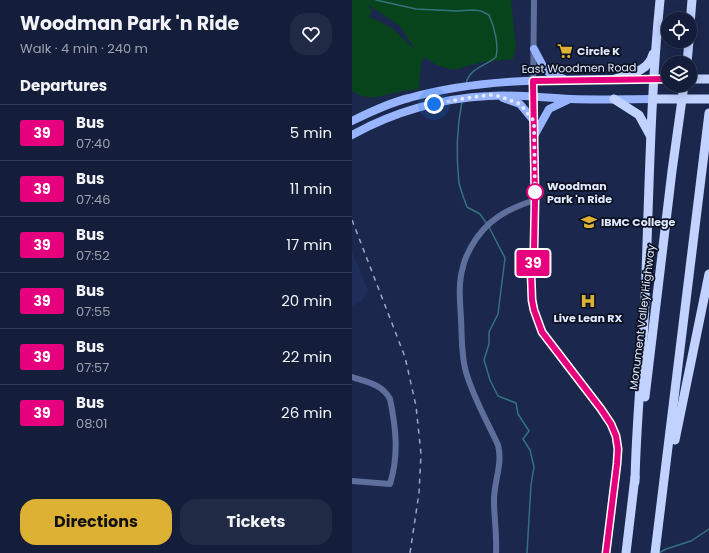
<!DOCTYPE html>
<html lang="en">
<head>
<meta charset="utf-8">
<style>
	:root { --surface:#141d3a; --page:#212a45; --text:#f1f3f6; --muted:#9da2af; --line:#333b54; --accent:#ddb133 }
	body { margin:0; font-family:Poppins,sans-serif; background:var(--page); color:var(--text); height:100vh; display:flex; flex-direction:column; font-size:15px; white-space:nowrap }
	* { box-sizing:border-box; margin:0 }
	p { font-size:13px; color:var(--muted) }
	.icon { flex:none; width:22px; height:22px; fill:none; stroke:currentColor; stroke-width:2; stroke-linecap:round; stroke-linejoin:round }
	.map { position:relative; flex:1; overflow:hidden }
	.details { display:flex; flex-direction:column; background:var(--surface); width:352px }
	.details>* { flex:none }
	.badge { padding:0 8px; border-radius:3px; font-size:14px; line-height:26px }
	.buttons { position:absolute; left:309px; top:12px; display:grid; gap:8px }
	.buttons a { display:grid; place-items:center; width:36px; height:36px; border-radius:50%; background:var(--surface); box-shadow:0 2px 10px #0003,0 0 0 1px var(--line); font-size:20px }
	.you { position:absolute; width:20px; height:20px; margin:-10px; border:3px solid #fff; border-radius:50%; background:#1a73e8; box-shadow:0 0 0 6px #1a73e833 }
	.map>.badge { position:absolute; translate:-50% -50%; box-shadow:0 0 0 2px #fff }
	h2 { padding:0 20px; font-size:15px; line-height:36px }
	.round { display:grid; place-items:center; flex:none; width:42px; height:42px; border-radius:16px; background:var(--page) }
	.headline { display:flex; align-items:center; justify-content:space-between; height:68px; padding:0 20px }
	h1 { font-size:19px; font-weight:700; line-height:30px }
	.primary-button { display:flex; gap:8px; margin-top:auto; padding:8px 20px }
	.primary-button a { flex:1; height:46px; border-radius:16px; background:var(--accent); color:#111; font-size:16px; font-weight:700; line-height:46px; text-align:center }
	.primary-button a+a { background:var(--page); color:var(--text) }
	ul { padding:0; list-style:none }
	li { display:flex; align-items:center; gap:12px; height:56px; padding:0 20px; border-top:1px solid var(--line) }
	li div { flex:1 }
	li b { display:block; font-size:15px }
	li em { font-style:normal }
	li .badge { min-width:44px; font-weight:700; text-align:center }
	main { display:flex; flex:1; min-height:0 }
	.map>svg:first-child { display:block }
	.built { fill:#1f2d5a }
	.green { fill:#08441b; fill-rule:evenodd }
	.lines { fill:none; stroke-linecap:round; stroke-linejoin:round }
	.stream { stroke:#34737c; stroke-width:1.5 }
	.minor { stroke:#5e6f9c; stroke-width:6 }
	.major { stroke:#99b4ff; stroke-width:8 }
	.highway { stroke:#c1d2ff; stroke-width:9 }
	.rail { stroke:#9da7c1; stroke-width:1.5; stroke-dasharray:5 5; stroke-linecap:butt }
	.line-casing { stroke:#fff; stroke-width:9 }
	.line { stroke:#e6007e; stroke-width:6 }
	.walk { stroke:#e1e9fd; stroke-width:4; stroke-dasharray:0 7.2 }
	.stop-dot { fill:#fff; stroke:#e6007e; stroke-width:2 }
	.labels { text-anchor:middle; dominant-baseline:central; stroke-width:3.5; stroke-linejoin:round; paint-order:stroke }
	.poi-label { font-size:11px; font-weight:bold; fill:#e1e9fd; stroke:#0c1223; text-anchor:start }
	.street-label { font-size:11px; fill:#e1e9fd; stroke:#0c1223 }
	.stop-label { font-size:11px; font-weight:bold; fill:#e1e9fd; stroke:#0c1223; text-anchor:start }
</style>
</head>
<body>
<main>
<section class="details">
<div class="headline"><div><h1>Woodman Park 'n Ride</h1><p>Walk · 4 min · 240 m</p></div><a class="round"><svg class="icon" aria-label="heart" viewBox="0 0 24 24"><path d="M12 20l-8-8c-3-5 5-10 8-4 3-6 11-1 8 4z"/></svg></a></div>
<h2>Departures</h2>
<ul>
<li><span class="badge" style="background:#e6007e;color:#fff">39</span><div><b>Bus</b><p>07:40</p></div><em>5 min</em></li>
<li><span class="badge" style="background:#e6007e;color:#fff">39</span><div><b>Bus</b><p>07:46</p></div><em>11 min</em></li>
<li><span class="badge" style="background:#e6007e;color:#fff">39</span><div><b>Bus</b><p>07:52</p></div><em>17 min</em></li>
<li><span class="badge" style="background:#e6007e;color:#fff">39</span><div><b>Bus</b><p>07:55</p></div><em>20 min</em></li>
<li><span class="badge" style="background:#e6007e;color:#fff">39</span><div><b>Bus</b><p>07:57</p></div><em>22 min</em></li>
<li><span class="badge" style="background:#e6007e;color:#fff">39</span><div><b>Bus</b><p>08:01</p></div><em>26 min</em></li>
</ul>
<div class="primary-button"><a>Directions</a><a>Tickets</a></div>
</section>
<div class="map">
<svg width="357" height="553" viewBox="0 0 357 553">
	<rect width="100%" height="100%" fill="#1b274d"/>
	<path class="built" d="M0 252 16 290 10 301 0 306Z"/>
	<path class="green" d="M0 0H159L164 47 161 59 130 62 102 70 85 65 72 57 69 64 67 89C59 90 50 91 42 93 25 97 16 101 0 91ZM15 4 48 26 63 50 41 29 31 23 17 17 20 10Z"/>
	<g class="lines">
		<g class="stream">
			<path d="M24 0 64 9 105 11 121 10 129 11 137 15C142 26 147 44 144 57 134 66 117 68 114 84"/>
			<path d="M110 101C105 127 104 157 107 183 109 191 112 199 115 207L128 214 135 224"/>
			<path d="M137 227 153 258 146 314 137 332V344L132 360 138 380 146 396 164 403 166 414 177 431 171 439 178 450 182 467 179 485 175 553"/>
			<path d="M307 553 314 549 339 541 357 529"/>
		</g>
		<g class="minor">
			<path d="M182 0 181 96 183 200 182 249 179 273 180 300 182 310 190 332 249 409 259 424 264 436 266 449 265 464 254 553"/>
			<path d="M0 377C15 382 30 384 38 399 44 428 47 455 38 484L0 481"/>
			<path d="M144 553C145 535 142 518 142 500 142 481 151 464 146 445 135 421 121 397 114 372 109 355 110 336 109 318 108 301 106 283 111 267 112 260 116 253 119 247 134 220 155 209 183 200"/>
		</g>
		<g class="major">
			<path d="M182 49 191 66 196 72 212 79"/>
			<path d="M151 98 168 104 182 121"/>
			<path d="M0 121C18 112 37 103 57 98 136 76 220 80 302 79"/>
			<path d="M0 135C41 112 90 98 137 96 164 94 191 98 219 99 246 100 273 99 301 99"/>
			<path d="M182 136 197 109 216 100"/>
		</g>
		<g class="highway">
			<path d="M338 24 340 0"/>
			<path d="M335 63 337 41"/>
			<path d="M263 79C278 74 297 71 301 54"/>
			<path d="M302 79H316"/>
			<path d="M338 79H357"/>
			<path d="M262 99 287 115 298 135"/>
			<path d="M301 99H357"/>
			<path d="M293 397 320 171 332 85"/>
			<path d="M323 440 357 274"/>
			<path d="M283 482C284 421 291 361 293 300 297 200 298 100 308 0"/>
			<path d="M274 553 283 477"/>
			<path d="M303 553 357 113"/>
		</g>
		<path class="rail" d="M0 220 53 357 64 406 69 454 67 493 58 553"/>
	</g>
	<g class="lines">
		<defs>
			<path id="line" d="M254 553 265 464 266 449 264 436 259 424 249 409 190 332 182 310 180 300 179 273 182 249 183 200 181 81 316 79"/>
		</defs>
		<use href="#line" class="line-casing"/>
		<use href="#line" class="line"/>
		<path class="walk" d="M82 104 115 98 138 95 147 96 168 104 182 121 183 195V192"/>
	</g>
	<defs>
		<symbol id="supermarket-bare" viewBox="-9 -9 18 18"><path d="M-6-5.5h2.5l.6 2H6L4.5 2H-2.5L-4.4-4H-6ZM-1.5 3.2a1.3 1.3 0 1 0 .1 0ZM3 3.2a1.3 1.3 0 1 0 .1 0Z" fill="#ddb133" stroke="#0c1223" stroke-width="2.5" paint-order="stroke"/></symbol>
		<symbol id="university-bare" viewBox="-9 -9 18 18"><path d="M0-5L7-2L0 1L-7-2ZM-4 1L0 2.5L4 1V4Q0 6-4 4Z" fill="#ddb133" stroke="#0c1223" stroke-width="2.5" paint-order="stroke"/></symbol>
		<symbol id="hospital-bare" viewBox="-9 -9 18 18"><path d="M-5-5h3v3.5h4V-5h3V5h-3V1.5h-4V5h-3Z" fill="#ddb133" stroke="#0c1223" stroke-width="2.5" paint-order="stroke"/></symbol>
	</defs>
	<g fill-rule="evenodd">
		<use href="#supermarket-bare" x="202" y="40" width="22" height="22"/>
		<use href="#university-bare" x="226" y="211" width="22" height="22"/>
		<use href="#hospital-bare" x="225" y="290" width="22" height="22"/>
	</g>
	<circle class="stop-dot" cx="183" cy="192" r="8"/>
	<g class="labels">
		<g class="poi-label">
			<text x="225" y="51">Circle K</text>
			<text x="249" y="222">IBMC College</text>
			<text x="236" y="318" text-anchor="middle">Live Lean RX</text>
		</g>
		<g class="street-label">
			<text transform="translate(227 68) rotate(-1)">East Woodmen Road</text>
			<text transform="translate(290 317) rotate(-83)">Monument Valley Highway</text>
		</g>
		<g class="stop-label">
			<text x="195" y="186">Woodman<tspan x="195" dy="13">Park 'n Ride</tspan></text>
		</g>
	</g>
</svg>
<div class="buttons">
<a><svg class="icon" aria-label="locate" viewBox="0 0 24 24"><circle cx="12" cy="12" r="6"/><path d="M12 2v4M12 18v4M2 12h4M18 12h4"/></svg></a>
<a><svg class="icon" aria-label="layers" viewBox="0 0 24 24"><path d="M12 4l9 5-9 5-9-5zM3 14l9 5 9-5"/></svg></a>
</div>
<div class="you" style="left:82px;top:104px"></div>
<b class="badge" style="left:181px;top:263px;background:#e6007e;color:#fff">39</b>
</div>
</main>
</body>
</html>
